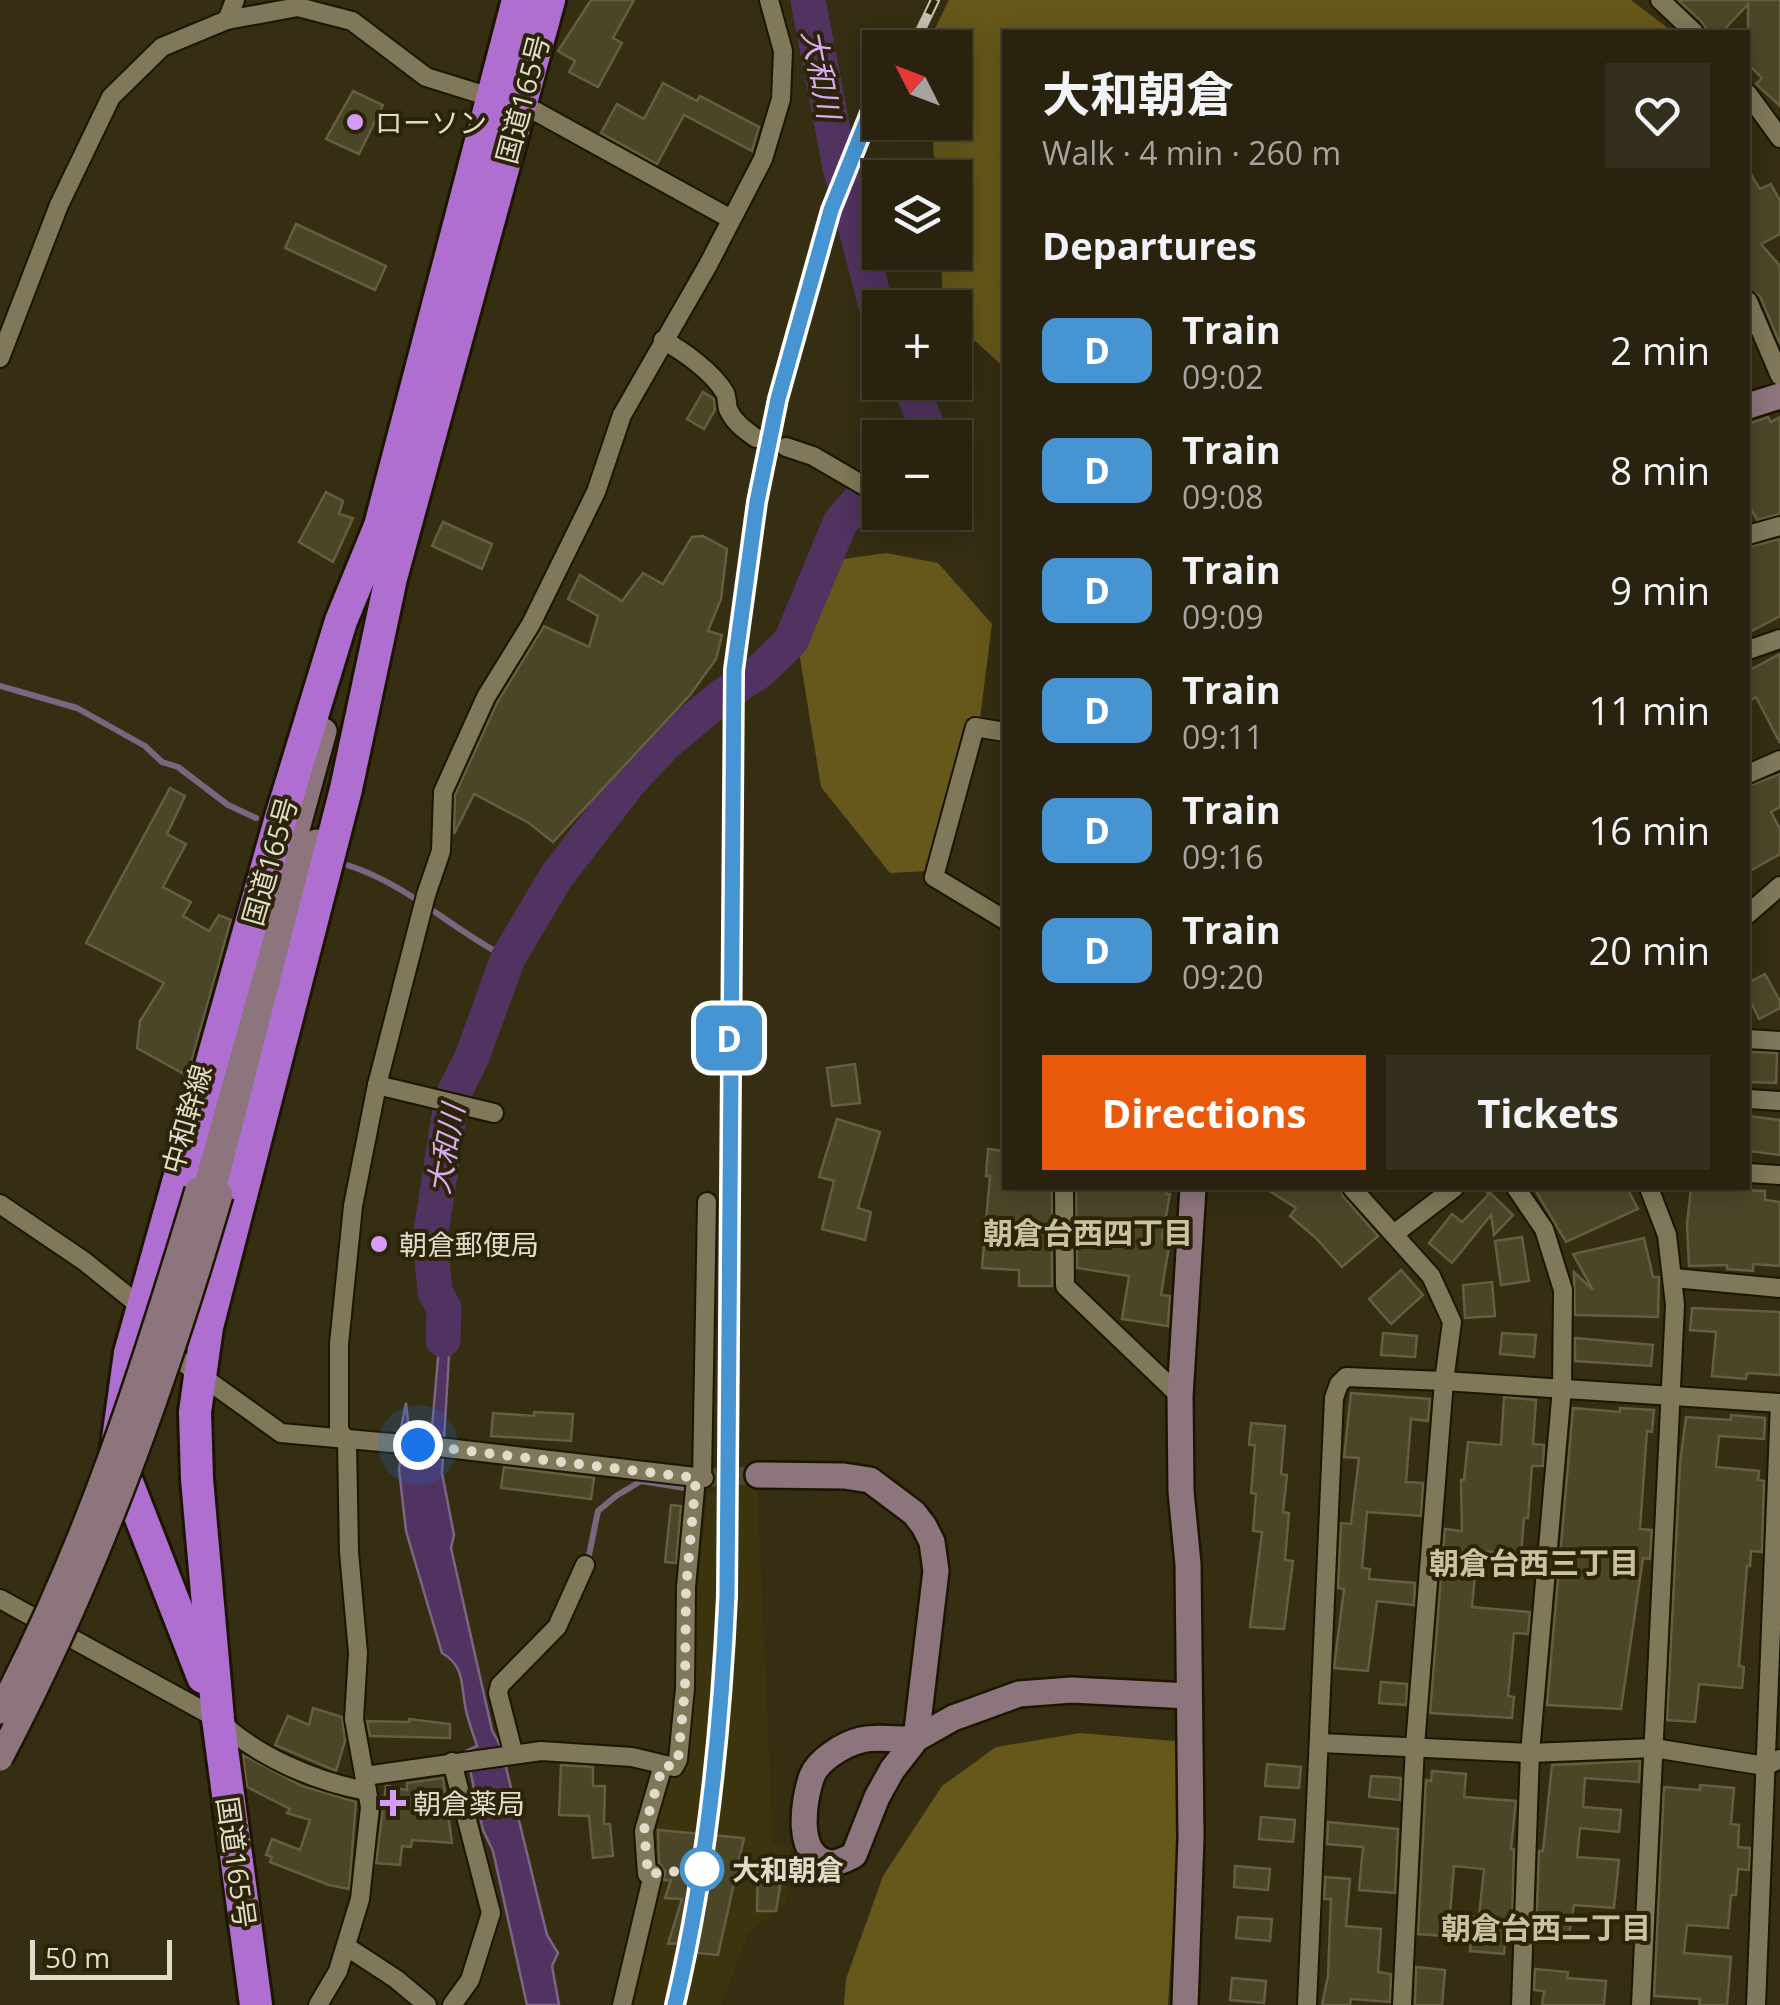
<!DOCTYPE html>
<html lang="en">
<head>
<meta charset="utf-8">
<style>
	:root { --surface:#28220e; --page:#342f1c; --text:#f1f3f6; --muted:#a5a49e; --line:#443f2e; --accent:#ea580c }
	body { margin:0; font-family:"Open Sans","Noto Sans JP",sans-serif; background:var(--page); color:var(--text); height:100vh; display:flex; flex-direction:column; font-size:38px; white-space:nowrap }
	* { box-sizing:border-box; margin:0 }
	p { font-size:32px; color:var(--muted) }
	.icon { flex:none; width:55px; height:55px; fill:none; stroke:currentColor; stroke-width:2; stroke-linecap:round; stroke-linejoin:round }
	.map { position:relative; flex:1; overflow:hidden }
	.drawer { position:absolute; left:1002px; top:30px; width:748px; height:1160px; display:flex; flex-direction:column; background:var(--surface); border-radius:0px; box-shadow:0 5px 25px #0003,0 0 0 2px var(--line) }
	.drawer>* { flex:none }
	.badge { padding:0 20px; border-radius:15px; font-size:35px; line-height:65px }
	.needle { width:65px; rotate:312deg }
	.controls { position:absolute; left:862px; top:30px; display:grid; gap:20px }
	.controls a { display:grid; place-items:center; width:110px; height:110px; border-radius:0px; background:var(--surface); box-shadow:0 5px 25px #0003,0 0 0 2px var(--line); font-size:50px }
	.scale { position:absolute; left:30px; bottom:25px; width:142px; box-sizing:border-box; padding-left:10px; border:5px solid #dfdccb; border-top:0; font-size:28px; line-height:35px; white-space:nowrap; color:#dfdccb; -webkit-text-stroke:8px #2b2408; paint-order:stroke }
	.you { position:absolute; width:50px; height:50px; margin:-25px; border:8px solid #fff; border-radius:50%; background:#1a73e8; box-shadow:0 0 0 15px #1a73e833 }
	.map>.badge { position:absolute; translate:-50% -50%; box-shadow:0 0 0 5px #fff }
	h2 { padding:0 40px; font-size:38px; line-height:90px }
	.round { display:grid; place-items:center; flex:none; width:105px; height:105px; border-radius:0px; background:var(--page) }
	.head { display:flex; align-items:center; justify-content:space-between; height:170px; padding:0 40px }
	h1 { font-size:48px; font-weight:700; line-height:75px }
	.button { display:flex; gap:20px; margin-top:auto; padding:20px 40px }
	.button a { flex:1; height:115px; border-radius:0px; background:var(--accent); color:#fff; font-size:40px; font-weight:700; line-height:115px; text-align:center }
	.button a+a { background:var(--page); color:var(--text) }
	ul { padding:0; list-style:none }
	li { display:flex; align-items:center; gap:30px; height:120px; padding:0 40px }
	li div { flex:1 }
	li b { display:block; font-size:38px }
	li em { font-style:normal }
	li .badge { min-width:110px; font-weight:700; text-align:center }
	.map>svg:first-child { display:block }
	.built { fill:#3c340f }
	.forest { fill:#66581a }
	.water { fill:#503360; stroke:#7b6680; stroke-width:2.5 }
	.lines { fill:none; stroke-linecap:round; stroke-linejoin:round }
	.stream { stroke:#7b6680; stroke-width:6 }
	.river { stroke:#503360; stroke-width:35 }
	.building { fill:#4c4629; stroke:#655e41; stroke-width:2.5; fill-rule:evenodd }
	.street-tunnel { stroke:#4e482f; stroke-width:18; stroke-dasharray:18 9; stroke-linecap:butt }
	.street-casing { stroke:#1c1600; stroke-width:22 }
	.secondary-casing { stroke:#1c1600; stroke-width:30 }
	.highway-casing { stroke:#1c1600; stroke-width:38 }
	.street { stroke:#7f785a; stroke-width:18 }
	.secondary { stroke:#8d757d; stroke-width:25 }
	.highway { stroke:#ae6fd0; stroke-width:32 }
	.rail-casing { stroke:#c6c2b0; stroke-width:10 }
	.rail { stroke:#2b2408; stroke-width:6; stroke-dasharray:19; stroke-linecap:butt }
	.secondary-bridge-casing { stroke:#1c1600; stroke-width:30; stroke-linecap:butt }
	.secondary-bridge { stroke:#8d757d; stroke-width:25 }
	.line-casing { stroke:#fff; stroke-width:22 }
	.line { stroke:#4694d1; stroke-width:15 }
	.walk { stroke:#dfdccb; stroke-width:10; stroke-dasharray:0 18 }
	.poi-dot { fill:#d79bf9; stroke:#2b2408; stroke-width:4 }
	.stop-dot { fill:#fff; stroke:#4694d1; stroke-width:5 }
	.labels { text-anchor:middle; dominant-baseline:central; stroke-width:8; stroke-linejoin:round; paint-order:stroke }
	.street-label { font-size:28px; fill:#dfdccb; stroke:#2b2408 }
	.poi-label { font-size:28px; fill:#dfdccb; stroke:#2b2408; text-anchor:start }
	.stop-label { font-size:28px; font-weight:bold; fill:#dfdccb; stroke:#2b2408; text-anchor:start }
	.water-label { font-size:30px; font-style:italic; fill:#daabf4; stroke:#2b2408 }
	.neighbourhood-label { font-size:30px; font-weight:bold; fill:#c9c1a1; stroke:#2b2408 }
</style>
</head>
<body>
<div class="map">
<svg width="1780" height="2005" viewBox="0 0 1780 2005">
	<rect width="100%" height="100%" fill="#352e13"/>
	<path class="built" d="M757 1482 773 1843 790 1850 787 1903 749 1932 721 2005H627L655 1888 638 1883 666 1789 683 1762 707 1493Z"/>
	<g class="forest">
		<path d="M949 0H1631L1673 32H1005V368L955 323V308L943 307 941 253 955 252V178L936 177 931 123 955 122V48L926 47Z"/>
		<path d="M886 553 938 563 992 624 978 734 963 805 928 871 890 873 821 787 793 615 816 563Z"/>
		<path d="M1080 1733 1185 1742 1168 2005H844L846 1979 883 1876 942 1786 996 1747Z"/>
	</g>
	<path class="water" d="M438 1295 452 1305 442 1473 454 1535 451 1548 492 1730 501 1747 547 1935 558 1953 552 1966 559 2005H527L493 1851 483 1830 466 1751 477 1746C473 1733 467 1719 465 1705 461 1682 464 1666 442 1653L406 1531 399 1469 404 1439 401 1428 406 1403 409 1431 417 1452 430 1450 439 1347 434 1343Z"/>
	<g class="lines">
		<g class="stream">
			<path d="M0 686 77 708 145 746 162 762 178 767 228 805 256 818"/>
			<path d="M347 865C408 884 452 930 508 958"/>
			<path d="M588 1560 598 1511 616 1496 641 1481 685 1488"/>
		</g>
		<g class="river">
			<path d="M808 0 840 167 880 322"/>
			<path d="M908 382 925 420 923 438"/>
			<path d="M443 1340 444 1308 435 1292 430 1238 452 1097 472 1057 508 958 556 877 630 781 666 743 722 696 760 671 791 641 840 523 861 498 880 486"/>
		</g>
	</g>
	<g class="building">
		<path d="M591 0H634L613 38 622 43 598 87 569 72 575 61 558 51Z"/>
		<path d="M1678 0H1780V106L1756 84 1762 78 1748 64V4L1722 32H1708L1701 21Z"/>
		<path d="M663 83 697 101 700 96 759 127 752 151 684 115 657 164 601 133 617 104 644 119Z"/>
		<path d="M353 91 383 105 359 154 326 139Z"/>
		<path d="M1748 170 1760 189 1771 184 1780 201V234L1761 244 1780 266V344L1760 296 1748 289Z"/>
		<path d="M296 224 386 266 375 290 285 248Z"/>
		<path d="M703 392 714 399 715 410 704 429 687 419Z"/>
		<path d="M1768 417 1771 422 1780 417V514L1757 520 1748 503V424Z"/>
		<path d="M326 492 343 501 339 514 353 518 333 562 299 542Z"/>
		<path d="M443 522 492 544 482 569 432 546Z"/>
		<path d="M703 536 727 549 721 599 708 631 722 635 716 659 690 695 553 842 529 823 474 794 454 834 455 795 497 703 544 626 589 647 598 616 568 599 580 575 622 601 643 573 663 584 692 537Z"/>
		<path d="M1780 539V616L1748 633V547Z"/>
		<path d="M1780 654V743L1756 697 1748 702V671Z"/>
		<path d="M1780 774V807L1771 812 1780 829V854L1748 872V786Z"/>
		<path d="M170 788 185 796 167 834 186 844 163 887 191 902 183 916 209 931 219 915 231 920 191 1063 182 1073 137 1048 140 1021 164 983 86 943Z"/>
		<path d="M1765 974 1780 1001V1008L1759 1019 1748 996V983Z"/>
		<path d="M1748 1052 1777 1053 1776 1083 1748 1082Z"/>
		<path d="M855 1064 860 1103 832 1106 827 1068Z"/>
		<path d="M1748 1116 1780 1120V1155L1748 1151Z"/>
		<path d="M837 1119 880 1132 858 1208 871 1212 865 1240 822 1229 834 1181 819 1177Z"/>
		<path d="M988 1149 1005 1151V1188H1052V1286H1019V1270L982 1268 990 1176H986Z"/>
		<path d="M1076 1188H1167L1166 1194H1170L1162 1238 1170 1240 1161 1295 1170 1296 1168 1326 1122 1319 1129 1276 1077 1268Z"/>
		<path d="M1265 1188H1340L1343 1196 1378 1236 1342 1267 1316 1238 1290 1216 1296 1208Z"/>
		<path d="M1534 1188H1627L1638 1209 1566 1242Z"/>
		<path d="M1691 1188 1765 1191V1200L1780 1202V1266L1753 1264V1271L1727 1269V1265L1689 1266 1687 1224Z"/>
		<path d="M1487 1190 1513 1215 1494 1235 1491 1215 1452 1263 1429 1243 1452 1214 1462 1222 1488 1195Z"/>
		<path d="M1522 1237 1529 1281 1501 1285 1495 1241Z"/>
		<path d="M1644 1238 1653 1277H1659L1658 1317 1575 1315 1574 1272 1593 1290 1573 1254Z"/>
		<path d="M1401 1270 1423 1295 1391 1324 1369 1299Z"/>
		<path d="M1492 1282 1495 1316 1465 1318 1463 1285Z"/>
		<path d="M1692 1308 1780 1312V1375L1747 1373 1746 1379 1712 1376 1716 1332 1690 1330Z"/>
		<path d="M1383 1333 1417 1336 1415 1357 1381 1355Z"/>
		<path d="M1502 1333 1536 1335 1534 1357 1500 1354Z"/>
		<path d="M1575 1338 1653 1345 1651 1366 1575 1361Z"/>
		<path d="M1351 1393 1430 1399 1428 1421 1411 1419 1406 1482 1423 1483 1421 1516 1367 1512 1362 1568 1370 1569 1369 1579 1415 1583 1414 1605 1377 1601 1368 1671 1334 1668 1344 1589 1338 1588 1341 1523 1351 1524 1359 1458 1344 1457Z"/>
		<path d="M1504 1397 1536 1400 1533 1444 1544 1445 1543 1466H1532L1528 1518H1524L1521 1554 1478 1551 1477 1554 1472 1607 1530 1612 1528 1634 1514 1633 1508 1696 1514 1697 1512 1718 1430 1713 1445 1529 1462 1531 1461 1480H1464L1468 1442 1501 1445Z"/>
		<path d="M1573 1408 1620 1412V1408L1654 1410 1652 1432 1647 1431 1640 1529 1652 1530 1650 1559 1643 1558 1621 1709 1547 1705Z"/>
		<path d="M534 1412 573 1414 571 1441 491 1436 493 1413 534 1416Z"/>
		<path d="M1731 1415 1765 1418 1764 1439 1719 1436 1716 1467 1759 1471 1758 1480 1764 1481 1762 1552 1751 1551 1750 1566H1747L1739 1666 1744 1667 1742 1688 1699 1684 1695 1722 1667 1720 1680 1463 1686 1417 1731 1420Z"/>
		<path d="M1251 1423 1285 1426 1281 1474 1287 1475 1283 1512 1289 1513 1285 1560 1293 1561 1284 1629 1250 1627 1262 1532 1253 1531 1256 1494 1251 1493 1255 1445H1249Z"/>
		<path d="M504 1467 594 1478 591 1499 501 1488Z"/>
		<path d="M671 1505 681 1506 676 1563 665 1562Z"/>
		<path d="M1381 1682 1407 1684 1406 1705 1379 1703Z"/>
		<path d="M313 1708 342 1717 345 1741 336 1771 275 1745 288 1716 309 1725Z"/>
		<path d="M409 1719 450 1724V1738L370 1736 367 1721 409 1722Z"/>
		<path d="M243 1755 302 1786 356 1802 349 1889 329 1885 270 1862 272 1857 266 1855 272 1839 300 1850 310 1820 287 1813 290 1809 247 1787Z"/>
		<path d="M1640 1761 1639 1782 1585 1778 1583 1807 1621 1810 1619 1832 1580 1828 1577 1857 1619 1860 1614 1908 1574 1905 1568 1940 1536 1938 1539 1851H1543L1552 1765Z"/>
		<path d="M1267 1764 1301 1767 1299 1788 1265 1786Z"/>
		<path d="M561 1765 593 1767V1786H605L604 1824H610L613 1856 593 1858 589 1816 559 1815Z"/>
		<path d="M1432 1771 1466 1774 1464 1797 1516 1801 1511 1849H1514L1512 1918H1507L1504 1954 1470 1951 1471 1938 1418 1934 1426 1780 1431 1781ZM1454 1866 1484 1869 1479 1917 1450 1915Z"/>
		<path d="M1371 1776 1401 1778 1400 1800 1369 1797Z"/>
		<path d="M443 1778 452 1843 412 1840 411 1847 402 1846 400 1865 376 1863 386 1786 407 1790V1783Z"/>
		<path d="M1700 1785 1734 1788 1731 1824 1739 1825 1738 1847 1750 1848 1749 1870 1738 1869 1736 1895H1731L1728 1928 1687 1925 1684 1953 1731 1957 1727 2005H1699L1700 1999 1654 1996 1664 1787 1700 1790Z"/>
		<path d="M1261 1817 1295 1820 1293 1842 1259 1839Z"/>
		<path d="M1328 1822 1398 1829 1395 1893 1359 1890 1363 1847 1327 1844Z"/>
		<path d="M658 1830 744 1838 718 1955 696 1953 699 1942 668 1944 682 1899 665 1898 671 1880H664L665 1871 659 1863Z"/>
		<path d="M784 1862 776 1911H757L758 1864Z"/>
		<path d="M1235 1866 1270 1869 1268 1890 1234 1887Z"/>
		<path d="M1325 1877 1350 1879 1346 1926 1381 1929 1378 1972 1391 1974 1390 2002 1351 1999 1350 2005H1322L1328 1976 1331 1899H1324Z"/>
		<path d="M1238 1917 1272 1919 1270 1941 1236 1938Z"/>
		<path d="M1416 1967 1445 1970 1442 2005H1415Z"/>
		<path d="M1535 1969 1568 1972 1567 1978 1606 1981 1604 2005H1542L1544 1991 1534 1990Z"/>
		<path d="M1232 1978 1266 1981 1264 2003 1230 2000Z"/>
	</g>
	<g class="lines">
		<g class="street-tunnel">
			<path d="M756 438 786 447"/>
			<path d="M704 1478 758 1475"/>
		</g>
		<defs>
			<g id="street">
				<path d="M1660 0 1694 32"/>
				<path d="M227 20 235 0"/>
				<path d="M1748 94 1780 138"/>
				<path d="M1748 301 1780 376"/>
				<path d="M663 340C683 351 713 372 725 393 727 397 727 406 728 409 734 423 745 430 756 438"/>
				<path d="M0 358 59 205 111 97 162 47 227 20 298 7 352 21 426 77 535 111 731 219"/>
				<path d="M786 447 813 456 880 495"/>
				<path d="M1748 535 1780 526"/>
				<path d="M1748 650 1780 639"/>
				<path d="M1005 732 975 727 934 877 1005 920"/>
				<path d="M1748 774 1780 760"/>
				<path d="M1748 914 1780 886"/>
				<path d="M1748 1039 1780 1041"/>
				<path d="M377 1085 494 1113"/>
				<path d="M1748 1099 1780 1101"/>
				<path d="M1748 1173 1780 1175"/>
				<path d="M1064 1188 1065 1286 1180 1396"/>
				<path d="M1352 1188 1431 1276 1452 1322 1444 1381 1415 1746 1402 2005"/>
				<path d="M1516 1188 1544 1229 1563 1290 1562 1388 1530 1753 1521 2005"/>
				<path d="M0 1204 84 1261 145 1310"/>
				<path d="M1394 1234 1454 1188"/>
				<path d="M1674 1278 1780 1288"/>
				<path d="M178 1359 281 1433 447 1448 704 1478"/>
				<path d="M702 1478 707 1202"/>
				<path d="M0 1599 218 1719C255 1756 316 1782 367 1791"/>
				<path d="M1321 1743 1530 1753 1654 1748 1765 1766 1780 1759"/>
				<path d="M513 1752 498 1693 500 1685 557 1627 585 1565"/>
				<path d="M452 1762 491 1913 470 1980 452 2005"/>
				<path d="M365 1776 541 1751 632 1757 674 1767 678 1760 685 1688 686 1587 696 1478"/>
				<path d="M347 1947 396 1979 427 2005"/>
				<path d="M318 2005 338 1971 360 1899 370 1807 354 1719 358 1653 349 1552 347 1441 339 1430V1344L353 1206 377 1085 426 895 441 851 443 792 486 697 531 624 596 492 622 415 708 265 763 159 781 99 783 51 769 0"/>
				<path d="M622 2005 653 1874H647L644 1831 663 1765"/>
				<path d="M1307 2005 1334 1398 1339 1384 1346 1377 1444 1381 1780 1403 1756 2005"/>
				<path d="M1641 2005 1675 1305 1667 1235 1649 1188"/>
			</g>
			<g id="secondary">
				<path d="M1748 406 1780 396"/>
				<path d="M198 1190 324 731"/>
				<path d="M220 1195 316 842"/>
				<path d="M758 1475 844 1476 870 1480 914 1513 924 1526 932 1542 936 1571 916 1739"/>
				<path d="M916 1739C899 1740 877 1736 861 1740 844 1744 818 1760 812 1776 803 1800 794 1861 832 1863 839 1863 848 1858 854 1855L877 1797 892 1770 916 1739 953 1718 1019 1694 1072 1690 1189 1696"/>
				<path d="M1185 2005 1191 1838 1188 1564 1181 1491 1180 1396 1193 1188"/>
			</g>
			<g id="highway">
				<path d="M203 1677 116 1454 130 1353 281 817 341 621 380 526 518 0"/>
				<path d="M256 2005 218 1719 197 1479 195 1412 207 1327 346 789 391 578 549 0"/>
			</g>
		</defs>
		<use href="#street" class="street-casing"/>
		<use href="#secondary" class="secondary-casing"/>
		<use href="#highway" class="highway-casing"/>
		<use href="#street" class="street"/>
		<use href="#secondary" class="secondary"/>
		<use href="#highway" class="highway"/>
		<defs>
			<g id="rail">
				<path d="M912 48 935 0"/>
				<path d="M675 2005C725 1794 727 1599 727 1385 727 1225 728 1066 730 907 731 829 729 750 734 672 736 630 744 588 750 547 774 389 817 235 880 88"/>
			</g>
		</defs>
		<use href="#rail" class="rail-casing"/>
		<use href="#rail" class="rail"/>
		<defs>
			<g id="secondary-bridge">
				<path d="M0 1711C88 1545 144 1369 198 1190"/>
				<path d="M0 1758C95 1577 162 1392 220 1195"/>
			</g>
		</defs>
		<use href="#secondary-bridge" class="secondary-bridge-casing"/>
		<use href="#secondary-bridge" class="secondary-bridge"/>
	</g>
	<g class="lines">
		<defs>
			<path id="line" d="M675 2005C707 1870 721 1734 727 1596L734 670 757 502 778 399 831 210 880 88"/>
		</defs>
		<use href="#line" class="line-casing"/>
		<use href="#line" class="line"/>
		<path class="walk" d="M418 1445 696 1478 686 1588 685 1688 678 1760 674 1767 663 1765 644 1830 648 1874 702 1869"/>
	</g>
	<g class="poi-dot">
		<circle cx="355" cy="122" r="10"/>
		<circle cx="379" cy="1244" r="10"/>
		<path d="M388 1788h10v10h10v10h-10v10h-10v-10h-10v-10h10z"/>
	</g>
	<circle class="stop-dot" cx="702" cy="1869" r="20"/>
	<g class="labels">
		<g class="street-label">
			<text transform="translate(522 99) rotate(-75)">国道165号</text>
			<text transform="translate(269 861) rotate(-74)">国道165号</text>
			<text transform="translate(186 1119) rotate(-74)">中和幹線</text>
			<text transform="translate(237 1862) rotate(82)">国道165号</text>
		</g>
		<g class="poi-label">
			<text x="375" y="122">ローソン</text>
			<text x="399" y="1244">朝倉郵便局</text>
			<text x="413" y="1803">朝倉薬局</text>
		</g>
		<g class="stop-label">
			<text x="732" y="1869">大和朝倉</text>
		</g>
		<g class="water-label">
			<text transform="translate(822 74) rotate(79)">大和川</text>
			<text transform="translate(445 1149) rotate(-80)">大和川</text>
		</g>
		<g class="neighbourhood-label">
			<text x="1088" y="1232">朝倉台西四丁目</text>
			<text x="1534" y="1562">朝倉台西三丁目</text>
			<text x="1546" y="1927">朝倉台西二丁目</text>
		</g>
	</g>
</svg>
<div class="controls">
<a><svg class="needle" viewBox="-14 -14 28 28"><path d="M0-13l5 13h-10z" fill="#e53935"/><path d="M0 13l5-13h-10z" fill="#a5a49e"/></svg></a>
<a><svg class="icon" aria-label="layers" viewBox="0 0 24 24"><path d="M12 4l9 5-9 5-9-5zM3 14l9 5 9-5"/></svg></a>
<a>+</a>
<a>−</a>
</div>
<div class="scale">50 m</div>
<div class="you" style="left:418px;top:1445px"></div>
<b class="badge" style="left:729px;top:1038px;background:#4694d1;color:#fff">D</b>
<section class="drawer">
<div class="head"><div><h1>大和朝倉</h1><p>Walk · 4 min · 260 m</p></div><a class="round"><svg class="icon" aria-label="heart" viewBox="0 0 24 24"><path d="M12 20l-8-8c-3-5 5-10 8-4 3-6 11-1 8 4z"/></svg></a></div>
<h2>Departures</h2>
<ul>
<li><span class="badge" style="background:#4694d1;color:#fff">D</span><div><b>Train</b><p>09:02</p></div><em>2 min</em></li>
<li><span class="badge" style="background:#4694d1;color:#fff">D</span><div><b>Train</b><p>09:08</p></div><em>8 min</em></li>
<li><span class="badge" style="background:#4694d1;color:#fff">D</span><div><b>Train</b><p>09:09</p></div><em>9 min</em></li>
<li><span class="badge" style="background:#4694d1;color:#fff">D</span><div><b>Train</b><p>09:11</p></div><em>11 min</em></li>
<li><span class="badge" style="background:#4694d1;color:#fff">D</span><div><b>Train</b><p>09:16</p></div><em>16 min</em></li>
<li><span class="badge" style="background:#4694d1;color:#fff">D</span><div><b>Train</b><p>09:20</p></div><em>20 min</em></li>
</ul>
<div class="button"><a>Directions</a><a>Tickets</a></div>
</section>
</div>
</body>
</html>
